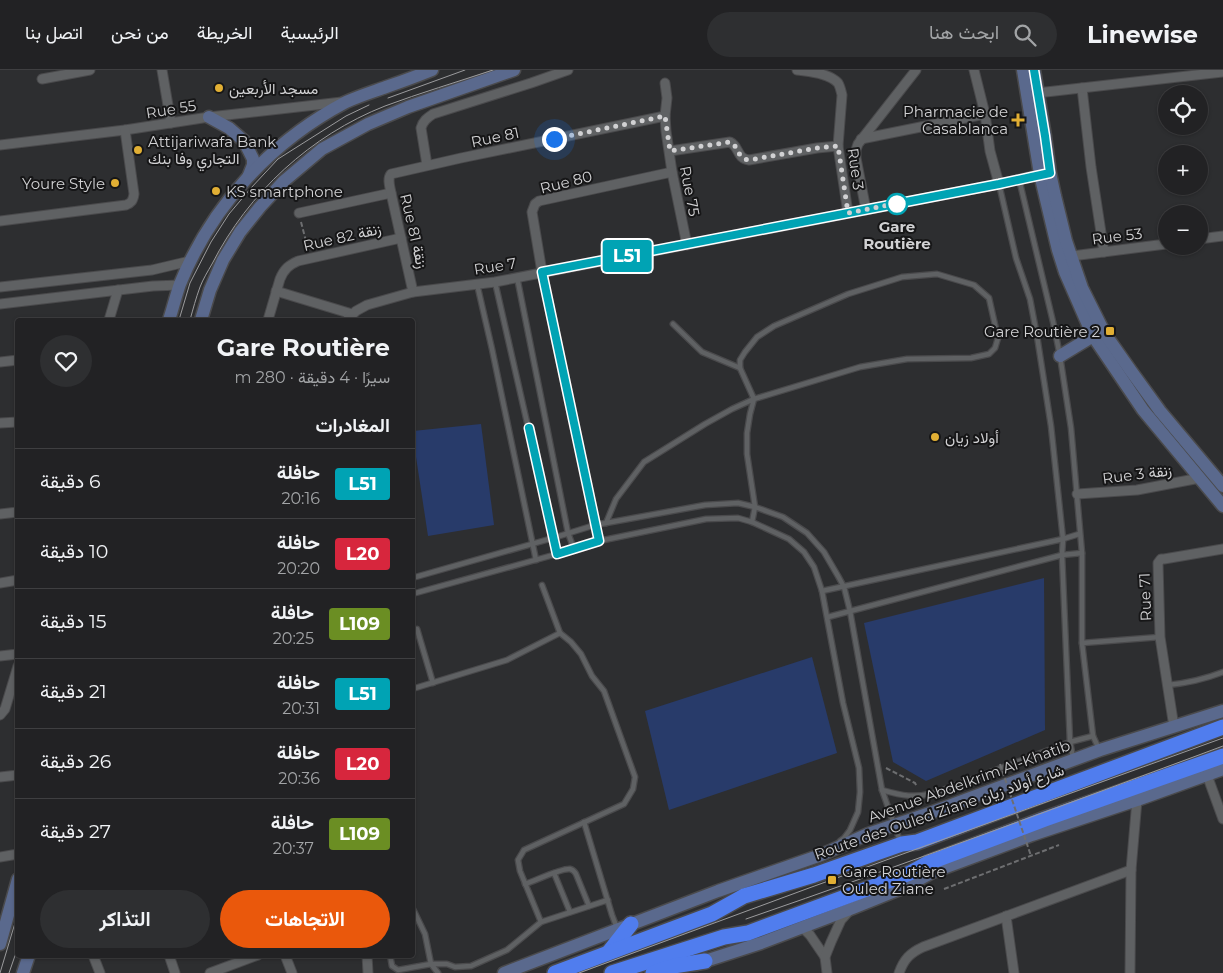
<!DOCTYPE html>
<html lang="ar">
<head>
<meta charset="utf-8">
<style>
	:root { --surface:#222224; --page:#2e2f31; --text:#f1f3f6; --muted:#a2a4a6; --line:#3f3f41; --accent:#ea580c }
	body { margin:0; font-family:Montserrat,Vazirmatn,sans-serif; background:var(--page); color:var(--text); direction:rtl; height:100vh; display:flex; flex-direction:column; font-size:19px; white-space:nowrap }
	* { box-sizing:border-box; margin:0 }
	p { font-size:16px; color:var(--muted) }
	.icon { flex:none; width:28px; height:28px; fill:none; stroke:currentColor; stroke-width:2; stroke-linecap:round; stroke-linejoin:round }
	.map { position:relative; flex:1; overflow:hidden; direction:ltr }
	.drawer { position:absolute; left:15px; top:248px; width:400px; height:640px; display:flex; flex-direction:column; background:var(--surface); border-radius:5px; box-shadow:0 1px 4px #0004,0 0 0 1px var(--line); direction:rtl }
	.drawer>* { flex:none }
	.badge { padding:0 10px; border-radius:4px; font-size:18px; line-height:32px }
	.buttons { position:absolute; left:1158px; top:15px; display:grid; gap:10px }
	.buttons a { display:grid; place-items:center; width:50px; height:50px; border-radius:50%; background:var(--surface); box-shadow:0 1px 4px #0004,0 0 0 1px var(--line); font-size:25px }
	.you { position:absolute; width:25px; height:25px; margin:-12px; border:4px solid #fff; border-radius:50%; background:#1a73e8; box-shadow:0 0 0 8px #1a73e833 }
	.map>.badge { position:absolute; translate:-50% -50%; box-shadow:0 0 0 2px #fff }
	h2 { padding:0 25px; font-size:19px; line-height:45px }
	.round { display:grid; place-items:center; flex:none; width:52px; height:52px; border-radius:26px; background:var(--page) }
	.headline { display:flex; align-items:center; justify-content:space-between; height:85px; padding:0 25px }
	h1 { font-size:24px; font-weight:700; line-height:38px }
	.action { display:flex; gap:10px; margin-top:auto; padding:10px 25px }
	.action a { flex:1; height:58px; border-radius:30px; background:var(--accent); color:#fff; font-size:20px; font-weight:700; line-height:58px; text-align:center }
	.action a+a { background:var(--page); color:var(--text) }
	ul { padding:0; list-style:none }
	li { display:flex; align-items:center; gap:15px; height:70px; padding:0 25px; border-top:1px solid var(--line) }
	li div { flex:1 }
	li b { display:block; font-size:19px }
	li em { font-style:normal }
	li .badge { min-width:55px; font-weight:700; text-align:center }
	header { display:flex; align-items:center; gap:30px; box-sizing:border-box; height:70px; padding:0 25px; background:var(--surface); border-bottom:1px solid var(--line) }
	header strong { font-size:24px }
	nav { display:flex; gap:28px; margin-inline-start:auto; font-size:18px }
	.search { width:350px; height:45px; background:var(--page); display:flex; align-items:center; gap:12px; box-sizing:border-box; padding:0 18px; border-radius:28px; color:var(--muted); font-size:19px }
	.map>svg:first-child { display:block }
	.green { fill:#283b6a }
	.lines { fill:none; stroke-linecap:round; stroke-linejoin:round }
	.lane-casing { stroke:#4a4a4c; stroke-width:7 }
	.street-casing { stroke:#4a4a4c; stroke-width:11 }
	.secondary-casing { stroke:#4a4a4c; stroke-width:15 }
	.highway-casing { stroke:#4a4a4c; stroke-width:18 }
	.path { stroke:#6d6e70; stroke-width:2; stroke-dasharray:5 2.5; stroke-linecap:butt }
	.lane { stroke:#5f6163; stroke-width:4.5 }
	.street { stroke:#5f6163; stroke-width:9 }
	.secondary { stroke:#5a698d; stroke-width:12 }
	.highway { stroke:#507dee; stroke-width:15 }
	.tram { stroke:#9b9b9d; stroke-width:1 }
	.path-bridge { stroke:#6d6e70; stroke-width:2; stroke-dasharray:5 2.5; stroke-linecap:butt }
	.line-casing { stroke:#fff; stroke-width:11 }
	.line { stroke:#00a3b4; stroke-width:8 }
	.walk { stroke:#d1d1d3; stroke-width:5; stroke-dasharray:0 9 }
	.poi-dot { fill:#e1af34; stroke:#161617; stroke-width:2 }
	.stop-dot { fill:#fff; stroke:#00a3b4; stroke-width:2.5 }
	.labels { text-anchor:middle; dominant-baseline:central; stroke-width:4; stroke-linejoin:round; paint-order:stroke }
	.poi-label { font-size:15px; fill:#d1d1d3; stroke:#161617; text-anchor:start }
	.street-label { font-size:15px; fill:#d1d1d3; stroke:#161617 }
	.stop-label { font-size:15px; font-weight:bold; fill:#d1d1d3; stroke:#161617 }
</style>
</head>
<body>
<header>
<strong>Linewise</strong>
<div class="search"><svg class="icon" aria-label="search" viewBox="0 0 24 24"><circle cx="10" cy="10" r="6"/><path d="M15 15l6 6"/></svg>ابحث هنا</div>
<nav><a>الرئيسية</a><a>الخريطة</a><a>من نحن</a><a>اتصل بنا</a></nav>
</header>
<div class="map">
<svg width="1223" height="903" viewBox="0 0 1223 903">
	<rect width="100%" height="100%" fill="#2d2e30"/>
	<g class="green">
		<path d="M481 354 494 455 428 466 413 367V361Z"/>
		<path d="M1044 508 1045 660 926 711 893 692 864 553Z"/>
		<path d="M812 587 837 683 669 740 645 641Z"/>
	</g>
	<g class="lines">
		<defs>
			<g id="lane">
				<path d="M1019 109 1054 256 1060 286 1071 358 1082 483V573L1093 666 1099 679"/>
				<path d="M999 114 1016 188 1030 229 1037 266 1051 356 1063 469 1062 485 1070 672 1073 688"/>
				<path d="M542 203 599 471"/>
				<path d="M517 207 568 463 574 479"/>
				<path d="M495 212 557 484"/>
				<path d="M477 214 492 279 536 490"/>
				<path d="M673 254 702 282 740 298"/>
				<path d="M606 453 616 429 644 392 705 354 732 339 754 329 860 297 907 289 971 288 989 284 995 278 998 268 989 228 974 215 937 204 902 207 848 224 774 256 757 267 745 282 740 290V298L754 329 750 344 747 363V384L755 437 752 452"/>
				<path d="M412 508 553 468 595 455 705 435 738 433 755 437 783 447 807 463 824 482 838 506 844 517 850 541 882 720 900 771"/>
				<path d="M822 521 1063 469 1079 464"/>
				<path d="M412 524 557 484 599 471 706 449 738 448 752 452 789 469 804 482 814 497 822 521 843 633 859 698 860 722 858 742 850 760 844 768 840 771"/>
				<path d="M828 547 1062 485 1082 483"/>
				<path d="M417 559 433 613"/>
				<path d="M1082 573 1160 567"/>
				<path d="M1168 615C1187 613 1205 609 1223 602"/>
				<path d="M412 619 507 590 560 563"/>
				<path d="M882 720C903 726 914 728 935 723L1070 672 1093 666"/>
				<path d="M584 752 612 845 617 858"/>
				<path d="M554 803 570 842"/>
				<path d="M525 814C535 811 561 798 570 799 574 800 574 801 576 804L589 836"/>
				<path d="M412 837 425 864 431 894 438 903"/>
				<path d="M541 852 520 801 518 790 524 780 624 734 633 719 635 707 604 621 592 606 581 584 571 572 560 563 542 515"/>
				<path d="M390 885 392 896 398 900 431 894H447L455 897 471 896 507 880 541 852 608 830"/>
			</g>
			<g id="street">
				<path d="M162 0 171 53"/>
				<path d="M797 0C810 2 829 3 838 13 840 16 841 21 842 25L838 76 848 143"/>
				<path d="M974 0 985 44 990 81 999 114"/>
				<path d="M42 9 90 0"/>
				<path d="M665 13 667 28 665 46 666 61 672 102 687 175"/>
				<path d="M1082 18 1091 97 1104 182"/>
				<path d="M1037 23 1223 2"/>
				<path d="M861 69 985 44"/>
				<path d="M0 75 125 60 209 47 342 32"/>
				<path d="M670 81 730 72C740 77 736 88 749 90L817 78 838 76"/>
				<path d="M427 95 421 58C423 51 427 48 433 44L531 13 568 0"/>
				<path d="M866 140 856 88V80L858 74 916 0"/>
				<path d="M299 143 391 123"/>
				<path d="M0 151 126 135C131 133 133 131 134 124L125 60"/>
				<path d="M1199 169 1223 166"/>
				<path d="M1072 186 1166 174"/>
				<path d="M542 202 532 142 535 134 539 131 672 102"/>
				<path d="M0 217 152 200 190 191"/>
				<path d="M276 221 352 244"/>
				<path d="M413 222 391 123C390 117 387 109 391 104L461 88 665 46"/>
				<path d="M0 234 153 216 180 215"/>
				<path d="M109 250 118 220"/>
				<path d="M268 250 280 209C284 199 289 195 298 191L401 168"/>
				<path d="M347 250 356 241 367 235 413 222 495 212 999 114 1045 103"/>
				<path d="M0 292 18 290"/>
				<path d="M0 353 18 352"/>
				<path d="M1077 424 1137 420 1200 408"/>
				<path d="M0 444 18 442"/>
				<path d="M0 513 18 510"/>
				<path d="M0 586 18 584"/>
				<path d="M0 645 5 639 18 596"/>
				<path d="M1174 657 1160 567 1158 493 1161 489H1164L1223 479"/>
				<path d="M1207 705 1223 749"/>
				<path d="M0 707 18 705"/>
				<path d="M0 787 18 784"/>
				<path d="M1006 846 1014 903"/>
				<path d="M802 857 810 865 825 887"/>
				<path d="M93 885 100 903"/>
				<path d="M169 885 175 903"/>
				<path d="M285 885 292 903"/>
				<path d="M367 885 368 903"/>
				<path d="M210 903 258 885"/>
				<path d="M827 903 825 887 831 872 841 850 850 840"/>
				<path d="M899 903C904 889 910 883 923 877L1131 800"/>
				<path d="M1130 903 1131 800 1137 730"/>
			</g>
			<g id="secondary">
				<path d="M1023 0 1040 104 1058 180 1065 202 1093 266 1143 340 1223 436"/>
				<path d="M1034 0 1045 66 1050 103 1055 126 1066 171 1082 218 1105 264 1131 301 1160 341 1223 416"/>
				<path d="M209 47 229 58 244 71 253 89V95L249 105"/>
				<path d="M169 250C173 238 176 225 180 214 212 135 272 71 346 32 359 26 372 22 386 17 401 12 417 6 432 0"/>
				<path d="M201 250 210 220 223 190 240 162 260 137 284 111 322 79 368 54 408 37 514 0"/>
				<path d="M1060 286 1093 266"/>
				<path d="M0 874 18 809"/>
				<path d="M696 894 761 873 853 838 905 817 933 802 1032 765 1137 730 1223 699"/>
				<path d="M23 903 29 885"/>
				<path d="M504 903 718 821 821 785 868 764 930 743 1100 680 1223 641"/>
			</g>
			<g id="highway">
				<path d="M609 882 631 854"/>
				<path d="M555 903 712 844 744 826 814 805 902 774 917 772 1223 657"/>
				<path d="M612 903 724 867 748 863 910 803 928 793 1045 749 1223 686"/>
				<path d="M653 903 674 896 705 891"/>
			</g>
		</defs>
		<use href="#lane" class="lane-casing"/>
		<use href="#street" class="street-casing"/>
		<use href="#secondary" class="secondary-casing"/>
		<use href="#highway" class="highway-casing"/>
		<g class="path">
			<path d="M301 152 308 179"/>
			<path d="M886 698 915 713 917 717"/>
			<path d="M944 819 1059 775"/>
		</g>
		<use href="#lane" class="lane"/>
		<use href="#street" class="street"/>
		<use href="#secondary" class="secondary"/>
		<use href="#highway" class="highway"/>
		<g class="tram">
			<path d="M388 28 465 0"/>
			<path d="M179 250 190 213 211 172 229 144 251 118 278 89 346 46 369 35"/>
			<path d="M190 250C193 239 196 228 200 217 203 209 208 201 212 194 248 123 311 65 385 36 420 23 457 12 493 0"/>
			<path d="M746 849C906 794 1064 735 1223 676"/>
			<path d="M0 903 18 843"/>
			<path d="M9 903 18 877"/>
			<path d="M579 903 809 818 1223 668"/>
		</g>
		<path class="path-bridge" d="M1000 694 1031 786"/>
	</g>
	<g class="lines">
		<defs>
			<path id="line" d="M529 358 557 484 599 471 542 202 999 114 1050 103 1045 66 1034 0"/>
		</defs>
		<use href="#line" class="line-casing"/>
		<use href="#line" class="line"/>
		<path class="walk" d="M554 69 665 46 670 81 730 72C740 77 736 88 749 90L817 78 838 76 848 143 904 132 897 134"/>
	</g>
	<g class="poi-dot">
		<circle cx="219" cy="18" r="5"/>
		<path d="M1015.5 42.5h5v5h5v5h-5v5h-5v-5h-5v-5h5z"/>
		<circle cx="138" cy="80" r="5"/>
		<circle cx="115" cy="113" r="5"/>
		<circle cx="216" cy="121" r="5"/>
		<rect x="1105" y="256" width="10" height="10" rx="2.5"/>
		<circle cx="935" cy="367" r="5"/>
		<rect x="827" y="805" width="10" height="10" rx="2.5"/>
	</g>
	<circle class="stop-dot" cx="897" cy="134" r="10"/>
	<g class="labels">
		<g class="poi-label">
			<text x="229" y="18">مسجد الأربعين</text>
			<text x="1008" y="41" text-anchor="end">Pharmacie de<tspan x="1008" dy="17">Casablanca</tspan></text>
			<text x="148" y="71">Attijariwafa Bank<tspan x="148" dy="17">التجاري وفا بنك</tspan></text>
			<text x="105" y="113" text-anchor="end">Youre Style</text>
			<text x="226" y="121">KS smartphone</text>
			<text x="1100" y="261" text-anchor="end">Gare Routière 2</text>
			<text x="945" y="367">أولاد زيان</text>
			<text x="842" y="801">Gare Routière<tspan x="842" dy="17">Ouled Ziane</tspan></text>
		</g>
		<g class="street-label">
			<text transform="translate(171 39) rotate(-9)">Rue 55</text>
			<text transform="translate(495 67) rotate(-12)">Rue 81</text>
			<text transform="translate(856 99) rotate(82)">Rue 3</text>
			<text transform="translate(566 112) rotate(-14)">Rue 80</text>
			<text transform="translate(690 121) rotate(79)">Rue 75</text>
			<text transform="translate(414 161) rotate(77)">Rue 81 زنقة</text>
			<text transform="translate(1117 166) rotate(-7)">Rue 53</text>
			<text transform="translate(342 167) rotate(-13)">Rue 82 زنقة</text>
			<text transform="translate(495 196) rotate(-9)">Rue 7</text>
			<text transform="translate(1137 404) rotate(-7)">Rue 3 زنقة</text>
			<text transform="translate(1145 527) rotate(-92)">Rue 71</text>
			<text transform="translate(969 711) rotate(-20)">Avenue Abdelkrim Al-Khatib</text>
			<text transform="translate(939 742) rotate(-19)">Route des Ouled Ziane شارع أولاد زيان</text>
		</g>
		<g class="stop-label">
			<text x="897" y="156">Gare<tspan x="897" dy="17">Routière</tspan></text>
		</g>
	</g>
</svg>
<div class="buttons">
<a><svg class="icon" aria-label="locate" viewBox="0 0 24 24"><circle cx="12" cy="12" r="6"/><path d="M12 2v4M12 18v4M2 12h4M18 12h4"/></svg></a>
<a>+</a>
<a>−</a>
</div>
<div class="you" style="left:554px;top:69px"></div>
<b class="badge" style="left:627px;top:186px;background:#00a3b4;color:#fff">L51</b>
<section class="drawer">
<div class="headline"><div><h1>Gare Routière</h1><p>سيرًا · 4 دقيقة · 280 m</p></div><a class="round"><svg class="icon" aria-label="heart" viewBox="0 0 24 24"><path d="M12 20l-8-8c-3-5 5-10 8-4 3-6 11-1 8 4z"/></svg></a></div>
<h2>المغادرات</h2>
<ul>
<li><span class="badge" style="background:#00a3b4;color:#fff">L51</span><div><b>حافلة</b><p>20:16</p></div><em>6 دقيقة</em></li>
<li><span class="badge" style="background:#d7263d;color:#fff">L20</span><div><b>حافلة</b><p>20:20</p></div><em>10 دقيقة</em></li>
<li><span class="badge" style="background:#6b8e23;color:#fff">L109</span><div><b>حافلة</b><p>20:25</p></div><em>15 دقيقة</em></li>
<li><span class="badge" style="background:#00a3b4;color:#fff">L51</span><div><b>حافلة</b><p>20:31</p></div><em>21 دقيقة</em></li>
<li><span class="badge" style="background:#d7263d;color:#fff">L20</span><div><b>حافلة</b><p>20:36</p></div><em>26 دقيقة</em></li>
<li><span class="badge" style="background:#6b8e23;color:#fff">L109</span><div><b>حافلة</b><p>20:37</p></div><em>27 دقيقة</em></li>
</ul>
<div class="action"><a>الاتجاهات</a><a>التذاكر</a></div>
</section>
</div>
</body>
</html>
